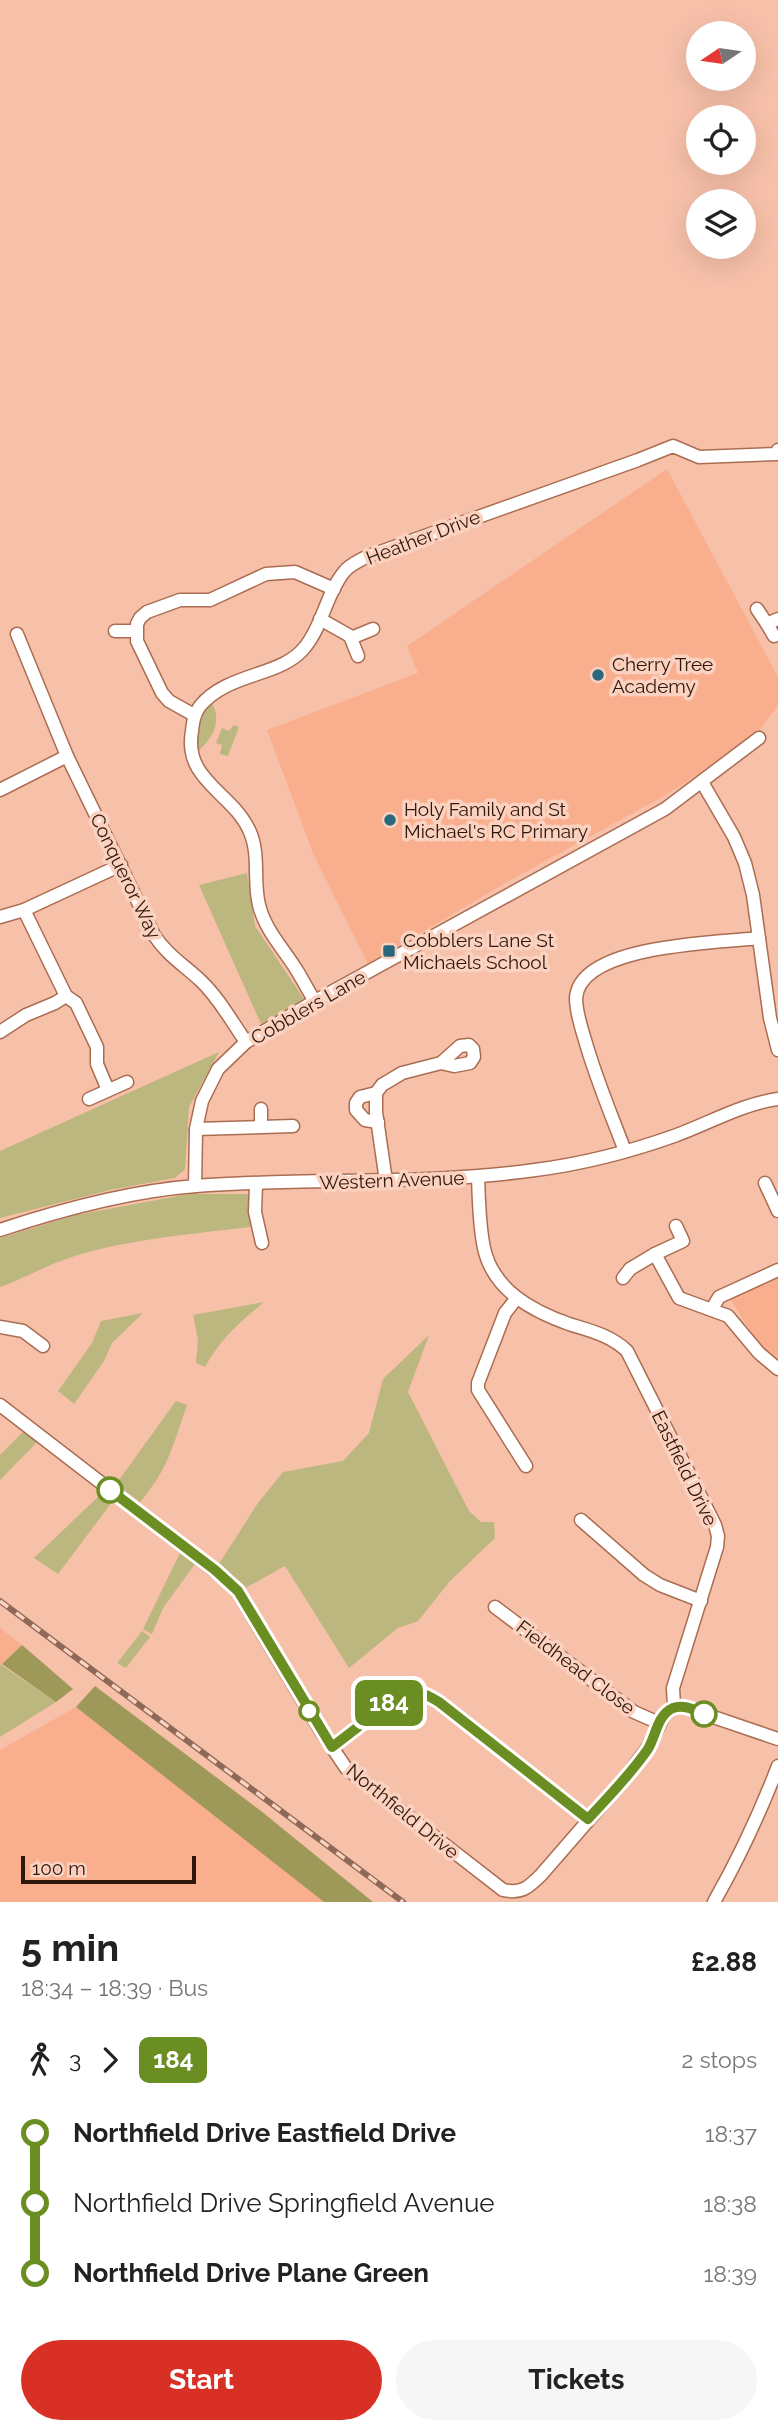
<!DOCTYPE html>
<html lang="en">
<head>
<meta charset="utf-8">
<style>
	:root { --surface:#fff; --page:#f6f6f6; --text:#222; --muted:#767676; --accent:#d93025 }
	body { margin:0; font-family:Raleway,sans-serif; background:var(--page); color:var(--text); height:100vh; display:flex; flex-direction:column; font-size:26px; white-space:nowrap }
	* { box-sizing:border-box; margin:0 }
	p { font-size:23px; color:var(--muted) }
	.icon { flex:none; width:38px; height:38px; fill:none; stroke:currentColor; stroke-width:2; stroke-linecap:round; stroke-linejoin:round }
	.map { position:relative; height:1902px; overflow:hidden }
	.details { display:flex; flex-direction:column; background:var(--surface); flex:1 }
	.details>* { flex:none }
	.badge { padding:0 14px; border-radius:10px; font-size:24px; line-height:46px }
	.needle { width:46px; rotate:257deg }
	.fabs { position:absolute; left:686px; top:21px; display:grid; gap:14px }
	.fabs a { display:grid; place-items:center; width:70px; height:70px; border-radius:50%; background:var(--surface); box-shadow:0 7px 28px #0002; font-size:35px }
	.scale { position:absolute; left:21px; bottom:18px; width:175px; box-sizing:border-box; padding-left:7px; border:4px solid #2e160b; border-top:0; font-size:19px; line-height:24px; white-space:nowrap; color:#2e160b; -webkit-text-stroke:5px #fbd1c0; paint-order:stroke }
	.map>.badge { position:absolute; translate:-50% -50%; box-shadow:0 0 0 4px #fff }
	.legs { display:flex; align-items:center; gap:10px; height:77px; padding:0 21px; font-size:23px }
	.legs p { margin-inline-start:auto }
	.summary { display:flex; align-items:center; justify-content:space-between; height:119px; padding:0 21px }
	h1 { font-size:38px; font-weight:700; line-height:52px }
	.button { display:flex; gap:14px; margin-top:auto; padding:14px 21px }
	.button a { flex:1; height:80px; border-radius:42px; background:var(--accent); color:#fff; font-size:28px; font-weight:700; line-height:80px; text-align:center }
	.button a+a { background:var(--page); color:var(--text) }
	ul { padding:0 21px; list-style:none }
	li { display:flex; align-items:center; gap:24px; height:70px; font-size:26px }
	li i { display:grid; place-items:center; width:10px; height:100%; margin:0 9px; background:currentColor }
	li i::after { content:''; width:18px; height:18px; margin:-9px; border:5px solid; border-radius:50%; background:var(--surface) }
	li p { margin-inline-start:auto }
	li:first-child i { background:linear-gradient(#0000 50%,currentColor 0) }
	li:last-child i { background:linear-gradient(currentColor 50%,#0000 0) }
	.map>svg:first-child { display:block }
	.built { fill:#f9ae8e }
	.green { fill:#bcb77f }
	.forest { fill:#9e9958 }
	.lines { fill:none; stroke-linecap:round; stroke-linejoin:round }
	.minor-casing { stroke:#ab6d52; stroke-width:15 }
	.minor { stroke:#fff; stroke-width:12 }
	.rail-casing { stroke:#8f6857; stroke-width:6 }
	.rail { stroke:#fbd1c0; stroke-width:3.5; stroke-dasharray:10; stroke-linecap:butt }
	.line-1-casing { stroke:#fff; stroke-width:16 }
	.line-1 { stroke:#6b8e23; stroke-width:10 }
	.poi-dot { fill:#29687d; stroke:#fbd1c0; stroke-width:2.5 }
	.stop-1-dot { fill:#fff; stroke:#6b8e23; stroke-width:3.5 }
	.labels { text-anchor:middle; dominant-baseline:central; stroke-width:7; stroke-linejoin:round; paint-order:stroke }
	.street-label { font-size:19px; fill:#2e160b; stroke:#fbd1c0 }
	.poi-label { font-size:19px; fill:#2e160b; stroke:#fbd1c0; text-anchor:start }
</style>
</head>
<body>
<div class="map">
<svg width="778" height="1902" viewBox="0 0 778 1902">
	<rect width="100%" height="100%" fill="#f7c0a9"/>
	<g class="built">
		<path d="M667 469 778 677V705L751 741 664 796 507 882 368 964 313 853 267 730 418 673 407 646Z"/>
		<path d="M778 1277V1363L762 1349 730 1299Z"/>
		<path d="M0 1628 22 1645 2 1664H0Z"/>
		<path d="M76 1707 253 1844 324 1902H0V1750Z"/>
	</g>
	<g class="green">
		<path d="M212 703C223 723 211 740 196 753 196 733 197 718 212 703Z"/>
		<path d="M234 725 239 727 228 756 220 754 222 745 216 743 222 728 229 731Z"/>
		<path d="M247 873 255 926 304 999 261 1024 199 885Z"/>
		<path d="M219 1052 189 1107 185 1169 175 1178 110 1190 0 1218V1151Z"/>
		<path d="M189 1194H248L251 1204 250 1227C193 1234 129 1239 75 1256 49 1264 25 1278 0 1287V1238L76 1215Z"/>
		<path d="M264 1302C240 1322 220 1339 205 1367L196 1363 198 1340 193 1315Z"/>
		<path d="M143 1313 112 1343 104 1361 74 1404 58 1391 92 1343 101 1321Z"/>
		<path d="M429 1335 408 1392 469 1511 481 1522H494L495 1538 450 1581 418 1621 398 1628 349 1668 285 1566 238 1592 215 1570 258 1503 283 1472 343 1461 369 1433 383 1379Z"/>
		<path d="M176 1401 187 1405C173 1445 169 1468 140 1502L116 1484Z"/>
		<path d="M28 1427 41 1438 0 1480V1455Z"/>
		<path d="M101 1494 112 1502 58 1574 34 1558Z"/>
		<path d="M180 1553 195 1564 163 1608 152 1634 143 1629Z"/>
		<path d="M142 1631 150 1637 126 1668 117 1663Z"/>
		<path d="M0 1664 56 1702 0 1737Z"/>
	</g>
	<g class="forest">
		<path d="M22 1645 73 1689 56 1702 2 1664Z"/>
		<path d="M95 1686 261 1811 373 1902H324L76 1707Z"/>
	</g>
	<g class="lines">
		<defs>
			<g id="minor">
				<path d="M757 609 767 624 778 619"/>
				<path d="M320 619 350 636 358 656"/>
				<path d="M767 624 774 636"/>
				<path d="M115 631H136"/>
				<path d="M17 634 67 756 154 935C167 955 184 965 201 981 219 998 232 1022 246 1042"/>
				<path d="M351 638 373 629"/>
				<path d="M194 715 169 701 162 693 137 641V624L140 618 147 612 180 600H210L266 574 295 572 334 589"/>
				<path d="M702 782 734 837 745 863 753 895 770 1018 778 1050"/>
				<path d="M0 790 67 756"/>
				<path d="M24 910 66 996 76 1003 97 1047V1064L108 1090"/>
				<path d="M0 917 24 910 121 865"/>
				<path d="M315 1001C308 991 303 980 296 969 283 948 265 930 259 905 253 881 260 855 250 832 233 792 183 781 192 731 193 722 194 714 200 706 228 672 282 677 305 647 323 625 326 594 344 572 349 565 359 561 366 557L638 460 673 446 699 457 777 454 778 450"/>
				<path d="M0 1032 26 1015 55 1003 66 996"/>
				<path d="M376 1093 360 1097 356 1103V1110L365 1120 378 1122"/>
				<path d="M89 1099 127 1082"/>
				<path d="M261 1126V1109"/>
				<path d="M196 1129 293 1126"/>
				<path d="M625 1151C611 1114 596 1079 585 1040 581 1027 576 1012 576 998 580 944 718 943 759 938"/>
				<path d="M478 1177C479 1200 479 1225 484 1248 493 1290 532 1311 569 1324 591 1331 610 1335 627 1351L715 1525 718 1536 717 1547 673 1688 674 1707"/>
				<path d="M386 1181 376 1112V1093L382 1085 402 1073 441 1063 460 1046 469 1045 473 1049 474 1057 470 1063 454 1066 441 1063"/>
				<path d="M765 1183 778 1211"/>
				<path d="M256 1184 255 1212 262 1243"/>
				<path d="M195 1186 196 1129 202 1101 218 1069 246 1042 315 1001 665 809 759 738"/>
				<path d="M0 1230C63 1209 130 1191 196 1186 309 1177 421 1186 535 1170 582 1164 629 1152 674 1136 708 1124 741 1104 778 1099"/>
				<path d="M655 1254 683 1241 676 1226"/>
				<path d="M623 1278 630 1269 655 1254 679 1298 728 1316 759 1353 778 1369"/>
				<path d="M516 1299 505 1313 478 1383V1390L526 1466"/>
				<path d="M712 1309 719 1297 778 1270"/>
				<path d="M0 1327 23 1331 43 1346"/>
				<path d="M0 1405 227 1580 238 1592 321 1731 346 1768 503 1890C521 1894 528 1888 541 1875L626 1777 649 1746 664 1715 674 1707H684L778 1739"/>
				<path d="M581 1520 644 1575 660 1585 701 1601"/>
				<path d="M495 1607 634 1712 659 1723"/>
				<path d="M332 1747 397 1697C414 1687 424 1693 439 1702L588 1819"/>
				<path d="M714 1902C739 1858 760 1813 778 1766"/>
			</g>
		</defs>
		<use href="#minor" class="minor-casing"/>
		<use href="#minor" class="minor"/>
		<defs>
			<path id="rail" d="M0 1601 403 1902"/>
		</defs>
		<use href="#rail" class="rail-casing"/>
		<use href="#rail" class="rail"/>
	</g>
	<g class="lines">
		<defs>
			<path id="line-1" d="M110 1490 215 1570 238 1591 332 1747 397 1697C414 1687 424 1693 439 1702L588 1819C609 1796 631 1774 648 1749 656 1736 657 1715 673 1708 683 1704 695 1710 704 1714"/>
		</defs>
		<use href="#line-1" class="line-1-casing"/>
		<use href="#line-1" class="line-1"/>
	</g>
	<g class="poi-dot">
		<circle cx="598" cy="675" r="7"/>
		<circle cx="390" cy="820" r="7"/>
		<rect x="382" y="944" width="14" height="14" rx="3.5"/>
	</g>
	<g class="stop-1-dot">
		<circle cx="110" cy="1490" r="12"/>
		<circle cx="309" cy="1711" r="9"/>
		<circle cx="704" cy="1714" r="12"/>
	</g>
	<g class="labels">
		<g class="street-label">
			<text transform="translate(423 537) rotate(-21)">Heather Drive</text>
			<text transform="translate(126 876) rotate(64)">Conqueror Way</text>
			<text transform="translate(308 1007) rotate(-30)">Cobblers Lane</text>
			<text transform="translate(392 1180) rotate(-2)">Western Avenue</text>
			<text transform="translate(685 1468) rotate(64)">Eastfield Drive</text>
			<text transform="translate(576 1667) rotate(37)">Fieldhead Close</text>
			<text transform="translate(403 1811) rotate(39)">Northfield Drive</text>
		</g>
		<g class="poi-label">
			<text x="612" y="664">Cherry Tree<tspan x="612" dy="22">Academy</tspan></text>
			<text x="404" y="809">Holy Family and St<tspan x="404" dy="22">Michael's RC Primary</tspan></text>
			<text x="403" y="940">Cobblers Lane St<tspan x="403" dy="22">Michaels School</tspan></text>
		</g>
	</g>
</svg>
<div class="fabs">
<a><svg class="needle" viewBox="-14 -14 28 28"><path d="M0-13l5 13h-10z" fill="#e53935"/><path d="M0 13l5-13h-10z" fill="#767676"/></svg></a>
<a><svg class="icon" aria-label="locate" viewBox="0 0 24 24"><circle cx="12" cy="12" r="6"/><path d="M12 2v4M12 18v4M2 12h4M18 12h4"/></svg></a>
<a><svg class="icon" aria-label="layers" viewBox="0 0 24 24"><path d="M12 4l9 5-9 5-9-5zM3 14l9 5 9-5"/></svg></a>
</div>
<div class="scale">100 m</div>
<b class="badge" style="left:389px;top:1703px;background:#6b8e23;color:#fff">184</b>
</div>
<section class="details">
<div class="summary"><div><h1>5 min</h1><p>18:34 – 18:39 · Bus</p></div><b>£2.88</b></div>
<div class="legs"><svg class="icon" aria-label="walk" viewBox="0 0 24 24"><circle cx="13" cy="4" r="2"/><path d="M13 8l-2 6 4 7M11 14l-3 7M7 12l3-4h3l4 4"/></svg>3<svg class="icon" aria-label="forward" viewBox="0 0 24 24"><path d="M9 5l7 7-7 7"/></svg><b class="badge" style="background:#6b8e23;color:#fff">184</b><p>2 stops</p></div>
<ul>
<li><i style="color:#6b8e23"></i><b>Northfield Drive Eastfield Drive</b><p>18:37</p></li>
<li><i style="color:#6b8e23"></i><span>Northfield Drive Springfield Avenue</span><p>18:38</p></li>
<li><i style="color:#6b8e23"></i><b>Northfield Drive Plane Green</b><p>18:39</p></li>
</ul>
<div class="button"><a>Start</a><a>Tickets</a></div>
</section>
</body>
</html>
